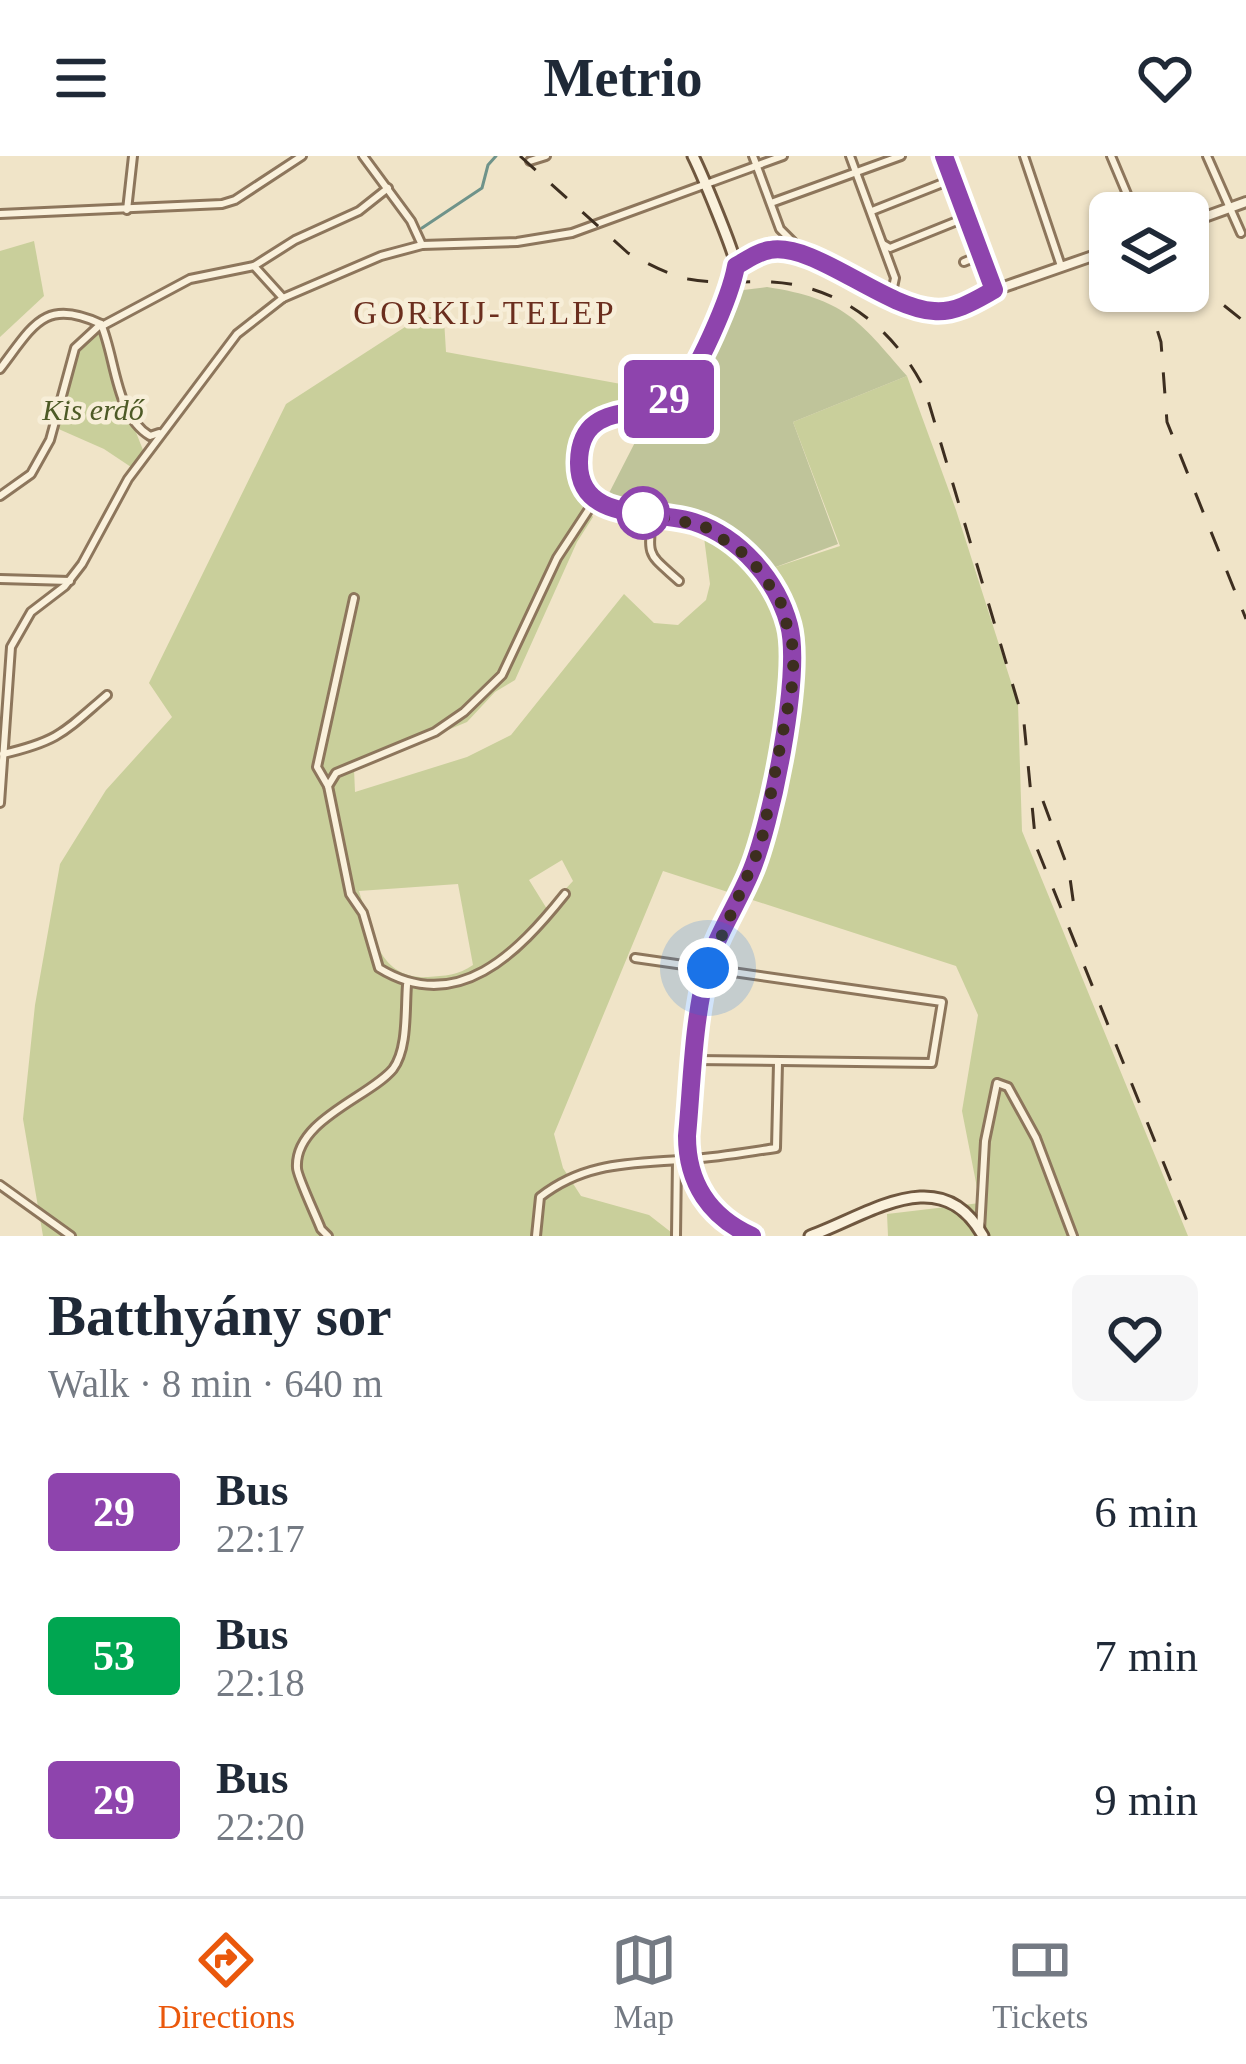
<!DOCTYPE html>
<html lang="en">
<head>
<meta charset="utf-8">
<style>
	:root { --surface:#fff; --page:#f6f6f7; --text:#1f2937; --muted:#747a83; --line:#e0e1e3; --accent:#ea580c }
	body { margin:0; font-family:"Times New Roman",serif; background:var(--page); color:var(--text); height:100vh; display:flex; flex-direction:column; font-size:45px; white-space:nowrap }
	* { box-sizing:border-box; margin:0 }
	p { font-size:39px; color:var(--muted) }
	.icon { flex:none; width:66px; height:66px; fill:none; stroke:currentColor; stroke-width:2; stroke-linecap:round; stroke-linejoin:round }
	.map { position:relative; height:1080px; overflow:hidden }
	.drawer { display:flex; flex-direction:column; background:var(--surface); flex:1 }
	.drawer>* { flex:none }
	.badge { padding:0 24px; border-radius:9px; font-size:42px; line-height:78px }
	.tools { position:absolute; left:1089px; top:36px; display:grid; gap:24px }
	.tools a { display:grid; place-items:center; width:120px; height:120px; border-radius:18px; background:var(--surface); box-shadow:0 3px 9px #0004; font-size:60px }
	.you { position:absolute; width:60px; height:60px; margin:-30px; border:9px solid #fff; border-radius:50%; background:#1a73e8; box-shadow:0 0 0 18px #1a73e833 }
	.map>.badge { position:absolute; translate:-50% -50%; box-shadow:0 0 0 6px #fff }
	.round { display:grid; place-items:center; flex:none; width:126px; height:126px; border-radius:18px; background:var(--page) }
	.overview { display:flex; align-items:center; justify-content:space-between; height:204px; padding:0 48px }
	h1 { font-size:57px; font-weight:700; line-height:90px }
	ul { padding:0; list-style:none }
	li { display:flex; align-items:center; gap:36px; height:144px; padding:0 48px }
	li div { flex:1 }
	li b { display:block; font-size:45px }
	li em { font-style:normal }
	li .badge { min-width:132px; font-weight:700; text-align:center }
	header { display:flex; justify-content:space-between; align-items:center; height:156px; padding:0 48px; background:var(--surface); font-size:54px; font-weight:700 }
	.tab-bar { display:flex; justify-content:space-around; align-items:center; height:168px; border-top:3px solid var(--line); background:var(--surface); font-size:33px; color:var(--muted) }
	.tab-bar a { display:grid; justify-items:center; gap:6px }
	.tab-bar .selected { color:var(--accent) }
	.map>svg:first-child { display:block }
	.green { fill:#c9cf9b; fill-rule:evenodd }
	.cemetery { fill:#bfc49a }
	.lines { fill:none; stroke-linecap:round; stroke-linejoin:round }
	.stream { stroke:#6f938a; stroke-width:3 }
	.minor-casing { stroke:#8d765c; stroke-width:12 }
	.tertiary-casing { stroke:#8d765c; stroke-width:14 }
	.secondary-casing { stroke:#6f573f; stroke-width:15 }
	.minor { stroke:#faf1dc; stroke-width:6 }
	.tertiary { stroke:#faf1dc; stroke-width:8 }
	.secondary { stroke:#faf1dc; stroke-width:9 }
	.rail { stroke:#3d2e20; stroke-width:3; stroke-dasharray:21 21; stroke-linecap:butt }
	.line-casing { stroke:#fff; stroke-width:27 }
	.line { stroke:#8e44ad; stroke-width:18 }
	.walk { stroke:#3d2e20; stroke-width:12; stroke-dasharray:0 21.6 }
	.stop-dot { fill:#fff; stroke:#8e44ad; stroke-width:6 }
	.labels { text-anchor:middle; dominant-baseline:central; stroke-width:9; stroke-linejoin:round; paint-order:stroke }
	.park-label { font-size:30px; font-style:italic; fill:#4d5a26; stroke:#f7eed8 }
	.neighbourhood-label { font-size:33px; letter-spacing:3px; fill:#6b2e1e; stroke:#f7eed8 }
</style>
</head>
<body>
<header><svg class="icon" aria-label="menu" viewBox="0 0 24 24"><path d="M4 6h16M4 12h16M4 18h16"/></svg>Metrio<svg class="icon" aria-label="heart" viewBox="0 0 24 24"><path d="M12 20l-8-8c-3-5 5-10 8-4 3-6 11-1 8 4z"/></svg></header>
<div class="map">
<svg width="1246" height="1080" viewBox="0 0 1246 1080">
	<rect width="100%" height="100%" fill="#f0e4c8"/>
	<g class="green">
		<path d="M34 85 44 140 0 181V95Z"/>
		<path d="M422 160 444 163 446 196 621 228 623 250C615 254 604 257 596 262 562 287 575 332 593 361L577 386 515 524 495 536 467 566 354 613 355 636 467 601 511 579 624 438 654 467 678 469 706 444 710 428 701 358 773 412 840 390 793 266 907 220 956 354 1018 548 1022 675 1188 1080H888L887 1058 980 1047 962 955 978 859 956 810 663 715 554 978 563 1012 581 1040 649 1059 676 1080H43L23 963 35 849 60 708 106 634 172 561 149 527 286 248ZM562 704 573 725 547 753 529 724ZM458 728 473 809C459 819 444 820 428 821 378 824 371 774 359 735Z"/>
		<path d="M102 170 118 231 143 294 131 311 104 293 54 271 75 192Z"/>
	</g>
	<path class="cemetery" d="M767 131C844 143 858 163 907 220L793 266 838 388 773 412 701 358 606 343 650 257 684 256 735 135Z"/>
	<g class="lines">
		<path class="stream" d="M422 72 482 32 488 9 496 0"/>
		<defs>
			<g id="minor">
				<path d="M363 0 411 65 422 89"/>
				<path d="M753 0 780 73 793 86 794 94"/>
				<path d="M850 0 895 122 891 141"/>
				<path d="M944 0 995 134"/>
				<path d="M1024 0 1061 110"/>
				<path d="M1111 0 1135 57"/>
				<path d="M1207 0 1241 77"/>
				<path d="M530 5 546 0"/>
				<path d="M771 47 901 0"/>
				<path d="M127 54 133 0"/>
				<path d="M872 55 953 23"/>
				<path d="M0 58 222 48 235 44 302 0"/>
				<path d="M883 88 890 92 967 61"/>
				<path d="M964 106 981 99"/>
				<path d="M254 110 283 142"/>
				<path d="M102 170 190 123 254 110 295 84 359 55 388 32"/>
				<path d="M0 213C33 170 44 141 101 168 116 203 115 259 150 280L159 277"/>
				<path d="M0 340 31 318 50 284 75 192 101 168"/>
				<path d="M653 359C647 402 648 397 679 425"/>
				<path d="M0 423 70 425"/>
				<path d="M3 598C59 585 64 576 107 539"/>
				<path d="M328 630 317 611 354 442"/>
				<path d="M0 647 11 491 31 456 65 430 82 408 128 323 237 178 283 142 381 100 422 89 517 86 572 77 783 0"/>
				<path d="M565 738C518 797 457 860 379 812L363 757 350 738 328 630 336 617 435 576 464 556 502 519 557 402 595 344"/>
				<path d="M635 802 942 846 932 907 695 904"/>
				<path d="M0 1029 71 1080"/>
				<path d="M980 1074 985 985 997 927 1008 931 1036 982 1073 1080"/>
				<path d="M328 1080 321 1073C317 1062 297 1020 297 1012 294 964 370 941 393 913 408 893 405 854 407 829"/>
				<path d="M536 1080 540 1041C587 1004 636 1008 692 1003 720 1001 748 996 776 992L778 907"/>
				<path d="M676 1080 677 1004"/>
			</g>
			<g id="tertiary">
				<path d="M1188 67 1246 46"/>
				<path d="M736 110 769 94 794 95 891 141 934 155 961 151 995 134 1110 94"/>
			</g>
			<g id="secondary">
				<path d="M693 0C701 16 735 97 736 110 737 131 685 235 667 245 633 263 580 248 579 306 578 371 663 352 703 369 745 387 777 426 789 469 802 519 771 670 750 718 736 751 714 783 706 817 693 869 692 927 687 980 687 1027 710 1061 752 1080"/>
				<path d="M810 1080C867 1060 941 1003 983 1080"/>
			</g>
		</defs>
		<use href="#minor" class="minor-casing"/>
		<use href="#tertiary" class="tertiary-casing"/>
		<use href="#secondary" class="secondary-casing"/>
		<use href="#minor" class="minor"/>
		<use href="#tertiary" class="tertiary"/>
		<use href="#secondary" class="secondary"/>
		<g class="rail">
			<path d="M520 0 628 97C647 107 666 118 688 123 715 128 744 125 772 126 841 130 895 174 925 234L1024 567 1036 690 1193 1080"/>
			<path d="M1188 129 1207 136 1246 167"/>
			<path d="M1145 135 1161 186 1167 266 1246 463"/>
			<path d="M1043 645 1069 715 1076 765"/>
		</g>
	</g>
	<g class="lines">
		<defs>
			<path id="line" d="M752 1080C710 1061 687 1027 687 980 692 927 693 869 706 817 714 783 736 751 750 718 771 670 802 518 789 469 777 424 740 381 694 366 655 353 578 368 579 306 580 242 642 266 674 240 697 221 731 138 736 110 747 104 757 96 770 94 814 86 884 152 934 155 956 157 976 144 994 134L944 0"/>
		</defs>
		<use href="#line" class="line-casing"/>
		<use href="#line" class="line"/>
		<path class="walk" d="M643 357 704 370 750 402 780 444 794 495 792 530 761 688 708 812"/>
	</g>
	<circle class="stop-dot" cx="643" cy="357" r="24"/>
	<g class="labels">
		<g class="park-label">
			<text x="93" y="253">Kis erdő</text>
		</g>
		<g class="neighbourhood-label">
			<text x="485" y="157">GORKIJ-TELEP</text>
		</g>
	</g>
</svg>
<div class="tools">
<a><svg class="icon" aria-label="layers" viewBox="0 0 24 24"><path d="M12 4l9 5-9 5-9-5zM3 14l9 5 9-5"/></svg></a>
</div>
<div class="you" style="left:708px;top:812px"></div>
<b class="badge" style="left:669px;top:243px;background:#8e44ad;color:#fff">29</b>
</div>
<section class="drawer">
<div class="overview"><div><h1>Batthyány sor</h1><p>Walk · 8 min · 640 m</p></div><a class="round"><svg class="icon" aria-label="heart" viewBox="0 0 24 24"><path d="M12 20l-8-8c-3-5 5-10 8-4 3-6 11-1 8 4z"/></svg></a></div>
<ul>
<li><span class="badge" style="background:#8e44ad;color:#fff">29</span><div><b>Bus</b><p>22:17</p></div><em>6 min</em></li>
<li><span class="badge" style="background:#00a651;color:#fff">53</span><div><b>Bus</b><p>22:18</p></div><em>7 min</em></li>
<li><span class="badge" style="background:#8e44ad;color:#fff">29</span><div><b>Bus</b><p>22:20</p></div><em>9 min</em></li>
</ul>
</section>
<nav class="tab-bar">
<a class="selected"><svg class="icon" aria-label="directions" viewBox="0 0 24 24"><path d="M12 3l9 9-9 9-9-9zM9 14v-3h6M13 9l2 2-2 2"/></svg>Directions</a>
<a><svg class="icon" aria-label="map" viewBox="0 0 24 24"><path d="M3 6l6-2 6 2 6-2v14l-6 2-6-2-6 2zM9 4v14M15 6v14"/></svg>Map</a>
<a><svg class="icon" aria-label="tickets" viewBox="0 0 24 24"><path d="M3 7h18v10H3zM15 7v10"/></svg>Tickets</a>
</nav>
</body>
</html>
